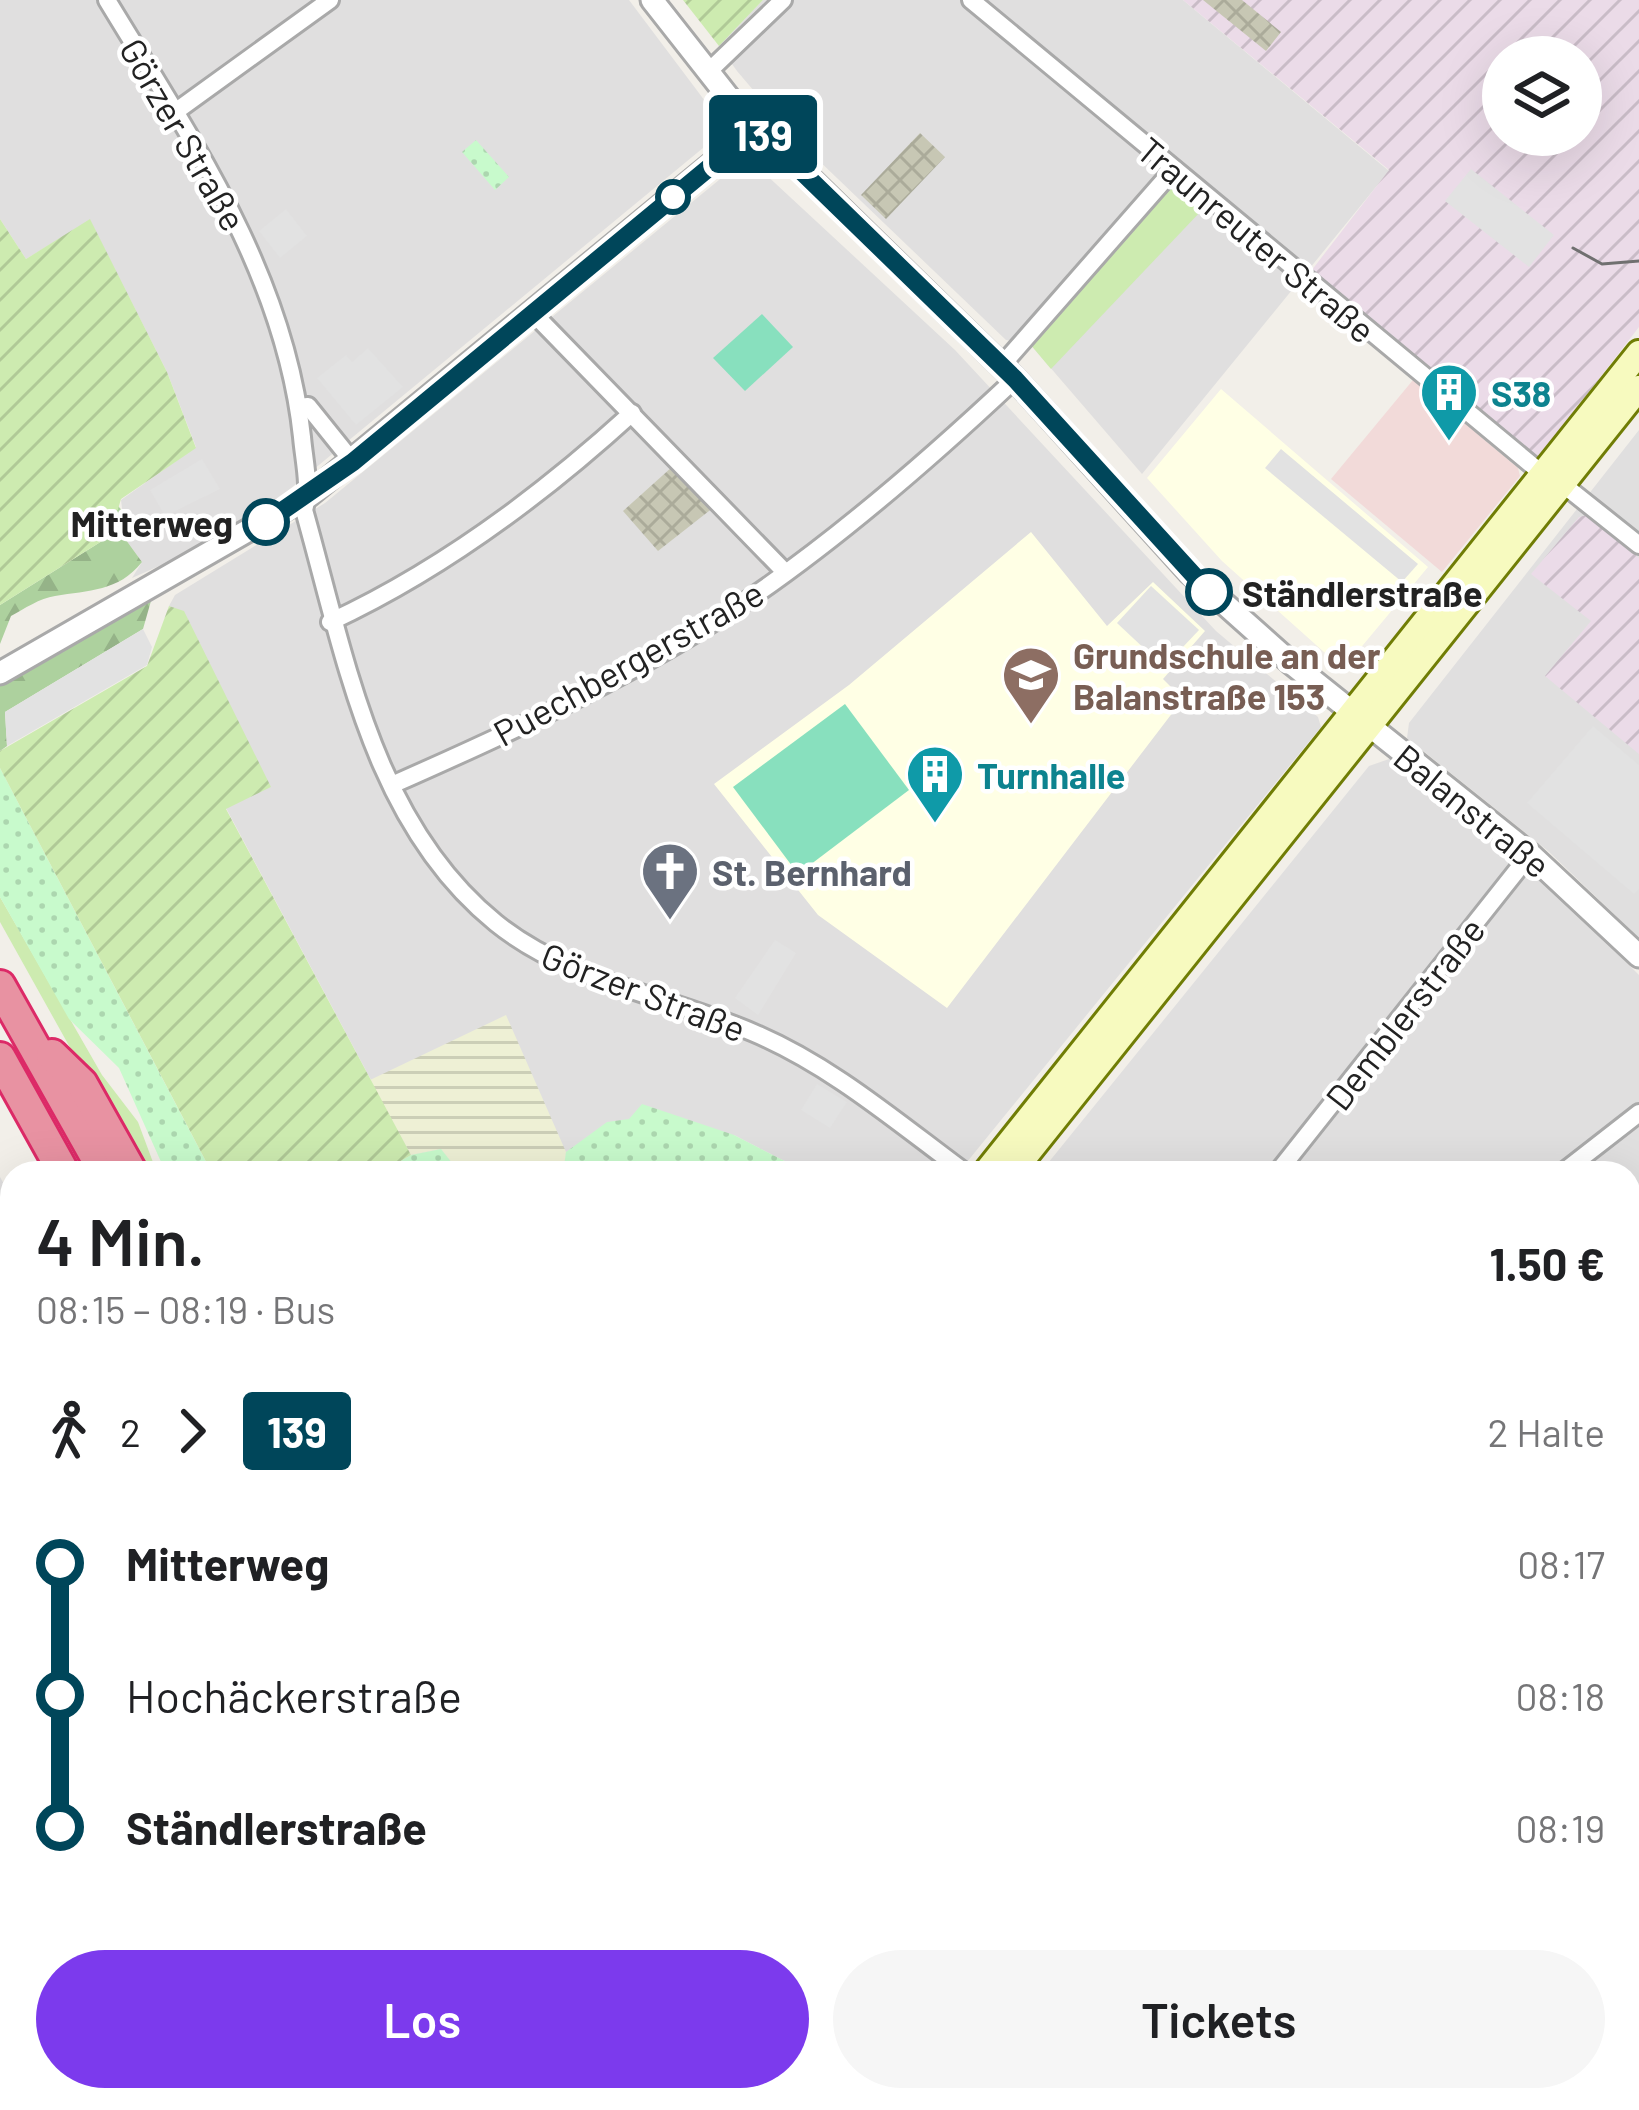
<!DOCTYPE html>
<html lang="de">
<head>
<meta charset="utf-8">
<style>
	:root { --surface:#fff; --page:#f6f6f6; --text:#202124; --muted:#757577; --accent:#7c3aed }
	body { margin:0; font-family:Barlow,sans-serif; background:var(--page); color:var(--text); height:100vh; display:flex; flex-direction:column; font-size:45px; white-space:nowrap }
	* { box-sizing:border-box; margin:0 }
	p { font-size:39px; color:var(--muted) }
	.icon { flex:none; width:66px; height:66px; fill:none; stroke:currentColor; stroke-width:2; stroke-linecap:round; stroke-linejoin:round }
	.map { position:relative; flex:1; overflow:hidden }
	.drawer { position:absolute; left:0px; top:1161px; width:1641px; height:951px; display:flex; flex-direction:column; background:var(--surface); border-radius:36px 36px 0 0; box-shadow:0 12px 48px #0002 }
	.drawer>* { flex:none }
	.badge { padding:0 24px; border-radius:9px; font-size:42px; line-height:78px }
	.buttons { position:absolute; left:1482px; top:36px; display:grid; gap:24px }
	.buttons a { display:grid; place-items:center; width:120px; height:120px; border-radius:50%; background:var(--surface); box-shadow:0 12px 48px #0002; font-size:60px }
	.map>.badge { position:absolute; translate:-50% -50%; box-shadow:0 0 0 6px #fff }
	.legs { display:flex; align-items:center; gap:18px; height:132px; padding:0 36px; font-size:39px }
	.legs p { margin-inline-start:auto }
	.overview { display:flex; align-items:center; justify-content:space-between; height:204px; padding:0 36px }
	h1 { font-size:66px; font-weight:600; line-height:90px }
	.button { display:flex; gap:24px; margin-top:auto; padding:24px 36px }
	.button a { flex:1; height:138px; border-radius:72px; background:var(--accent); color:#fff; font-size:48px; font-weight:600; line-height:138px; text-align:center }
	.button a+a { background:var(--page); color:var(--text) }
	ul { padding:0 36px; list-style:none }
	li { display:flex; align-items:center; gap:42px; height:132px; font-size:45px }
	li i { display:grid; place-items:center; width:18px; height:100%; margin:0 15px; background:currentColor }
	li i::after { content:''; width:30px; height:30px; margin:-15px; border:9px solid; border-radius:50%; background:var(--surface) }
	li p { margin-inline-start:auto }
	li:first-child i { background:linear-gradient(#0000 50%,currentColor 0) }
	li:last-child i { background:linear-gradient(currentColor 50%,#0000 0) }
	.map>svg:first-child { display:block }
	.residential { fill:#e0dfdf }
	.commercial { fill:#f2dad9 }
	.industrial { fill:url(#industrial-furrows); fill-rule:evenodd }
	.education { fill:#ffffe5 }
	.construction { fill:url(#construction-cross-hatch) }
	.farmland { fill:url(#farmland-rules) }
	.grass { fill:#cdebb0 }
	.forest { fill:url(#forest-firs) }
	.park { fill:url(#park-dots) }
	.garden { fill:url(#garden-furrows) }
	.pitch { fill:#88e0be }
	.parking { fill:#e2e2e2 }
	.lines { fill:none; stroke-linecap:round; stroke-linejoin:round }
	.minor-casing { stroke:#a9a9a9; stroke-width:22 }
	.tertiary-casing { stroke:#a9a9a9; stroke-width:27 }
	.secondary-casing { stroke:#707d05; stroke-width:30 }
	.primary-casing { stroke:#a06b00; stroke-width:33 }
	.trunk-casing { stroke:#dc2a67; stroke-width:33 }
	.motorway-casing { stroke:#dc2a67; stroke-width:36 }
	.minor { stroke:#fff; stroke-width:16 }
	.tertiary { stroke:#fff; stroke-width:21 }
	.secondary { stroke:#f7fabf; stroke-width:24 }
	.primary { stroke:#fcd6a4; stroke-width:27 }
	.trunk { stroke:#f2b4a3; stroke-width:27 }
	.motorway { stroke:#e892a2; stroke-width:30 }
	.tram { stroke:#707070; stroke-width:3 }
	.line-1-casing { stroke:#fff; stroke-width:27 }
	.line-1 { stroke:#00465a; stroke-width:18 }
	.stop-1-dot { fill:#fff; stroke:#00465a; stroke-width:6 }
	.labels { text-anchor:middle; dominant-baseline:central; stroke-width:9; stroke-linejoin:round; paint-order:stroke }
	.street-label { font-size:36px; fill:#222; stroke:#fff }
	.culture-label { font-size:36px; font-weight:bold; fill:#0d838f; stroke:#fff; text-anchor:start }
	.stop-label { font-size:36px; font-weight:bold; fill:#222; stroke:#fff; text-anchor:end }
	.education-label { font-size:36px; font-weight:bold; fill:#785e54; stroke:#fff; text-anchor:start }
	.worship-label { font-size:36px; font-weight:bold; fill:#5b616d; stroke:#fff; text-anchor:start }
</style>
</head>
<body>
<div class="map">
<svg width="1639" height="2110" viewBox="0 0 1639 2110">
	<defs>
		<pattern id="industrial-furrows" width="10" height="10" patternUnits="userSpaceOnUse" patternTransform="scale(3)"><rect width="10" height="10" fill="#ebdbe8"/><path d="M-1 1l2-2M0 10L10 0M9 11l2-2" fill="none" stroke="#c9bcc7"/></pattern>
		<pattern id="construction-cross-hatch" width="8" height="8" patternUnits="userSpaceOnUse" patternTransform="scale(3)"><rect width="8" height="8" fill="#c7c7b4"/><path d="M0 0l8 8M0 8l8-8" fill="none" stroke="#abab9a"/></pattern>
		<pattern id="farmland-rules" width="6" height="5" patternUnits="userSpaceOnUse" patternTransform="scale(3)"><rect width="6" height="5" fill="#eef0d5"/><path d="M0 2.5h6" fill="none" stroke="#ccceb7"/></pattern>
		<pattern id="forest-firs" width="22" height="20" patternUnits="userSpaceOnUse" patternTransform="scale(3)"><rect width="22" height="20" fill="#add19e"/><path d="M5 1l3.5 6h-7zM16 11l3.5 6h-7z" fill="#95b388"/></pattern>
		<pattern id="park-dots" width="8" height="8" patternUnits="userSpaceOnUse" patternTransform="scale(3)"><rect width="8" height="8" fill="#c8facc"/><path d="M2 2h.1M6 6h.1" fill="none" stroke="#acd6af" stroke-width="1.8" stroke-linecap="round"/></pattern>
		<pattern id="garden-furrows" width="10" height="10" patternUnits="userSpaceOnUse" patternTransform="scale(3)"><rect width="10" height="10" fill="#cdebb0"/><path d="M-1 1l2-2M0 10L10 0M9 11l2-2" fill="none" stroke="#b0c997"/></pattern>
	</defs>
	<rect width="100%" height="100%" fill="#f2efe9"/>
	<g class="residential">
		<path d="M0 0H629L726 129 279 498 184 555 132 578 142 562 126 540 121 500 196 447 167 372 90 220 26 259 0 219Z"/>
		<path d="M763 0H1183L1389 171 1142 474 1030 344 1006 340 789 132 737 71 719 46Z"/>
		<path d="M747 157 955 350 1216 631 1318 717 1321 727 958 1173H808L734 1135 566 1152 563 1173H460L441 1149 411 1155 226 808 270 786 169 606 175 595 325 503Z"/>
		<path d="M1639 430V938L1548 851 1407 738 1409 723Z"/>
		<path d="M1392 758 1539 876 1639 975V1734L1629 1743V1173H1040L1369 766Z"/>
		<path d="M0 1177 12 1199V1756L0 1766Z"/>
		<path d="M1639 1867V2110H1460L1442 2100H1629V1878Z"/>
		<path d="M12 2036V2100H202L208 2110H0V2039Z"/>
		<path d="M687 2100H1075L1081 2110H686Z"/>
	</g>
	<path class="commercial" d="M1413 380 1518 468 1520 476 1442 572 1331 479Z"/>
	<g class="industrial">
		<path d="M1183 0H1639V327L1534 463 1308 275 1389 170ZM1503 57H1581V135H1503Z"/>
		<path d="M1587 515 1639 558V754L1545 676 1591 621 1531 574 1579 517Z"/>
	</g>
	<g class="education">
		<path d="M1221 389 1428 567 1343 669 1222 561 1147 478Z"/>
		<path d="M1031 532 1107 626 1153 582 1205 631 1163 679 1183 699 947 1008 818 915 714 784 849 685Z"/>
	</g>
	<g class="construction">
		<path d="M1203 0H1242L1281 32 1266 51Z"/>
		<path d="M920 133 945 157 886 219 861 195Z"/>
		<path d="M682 458 723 500 658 551 623 511Z"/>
	</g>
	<path class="farmland" d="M506 1015 566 1152 563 1173H460L441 1149 411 1155 370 1080Z"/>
	<g class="grass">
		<path d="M1173 186 1202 210 1051 369 1030 344Z"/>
		<path d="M0 897 102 1075 138 1122 157 1173H140L0 922Z"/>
	</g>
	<g class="forest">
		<path d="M118 506 127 516 126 540 142 562C118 592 89 590 55 596 40 598 24 609 11 616L0 644V605L110 536Z"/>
		<path d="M151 601 143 629 5 712 7 746 0 751V686Z"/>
	</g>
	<g class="park">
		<path d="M476 140 509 177 495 190 462 152Z"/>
		<path d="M0 768 182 1116 212 1173H166L119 1068 69 1019 0 897Z"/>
		<path d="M642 1104 734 1135 808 1173H563L566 1152 607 1122 629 1119Z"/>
		<path d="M441 1149 460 1173H380L411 1155Z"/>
	</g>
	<g class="garden">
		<path d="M683 0H763L719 46Z"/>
		<path d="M0 219 26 259 90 219 167 372 196 448 121 499 110 536 0 605Z"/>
		<path d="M169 606 184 611 271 787 226 809 411 1155 380 1173H212L0 768V751L147 666Z"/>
	</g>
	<g class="pitch">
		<path d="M762 314 793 347 745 391 713 358Z"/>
		<path d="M845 704 909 790 798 874 733 787Z"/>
		<path d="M1123 2100H1301L1295 2110H1117Z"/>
	</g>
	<g class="parking">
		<path d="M1471 169 1554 235 1529 267 1445 201Z"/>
		<path d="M286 209 307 236 280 258 259 231Z"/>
		<path d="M368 348 403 387 356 425 317 378 346 355 352 362Z"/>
		<path d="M1281 449 1418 564 1402 582 1265 468Z"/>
		<path d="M202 459 220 489 165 516 150 490Z"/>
		<path d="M1151 586 1199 630 1164 667 1117 623Z"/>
		<path d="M143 629 152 647 147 665 7 746 5 712Z"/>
		<path d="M1593 726 1639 765V889L1634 894 1527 803Z"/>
		<path d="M775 940 796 953 758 1015 735 998Z"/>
		<path d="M817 1084 847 1102 830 1128 801 1110Z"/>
	</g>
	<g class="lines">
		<defs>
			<g id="minor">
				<path d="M107 0C190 137 285 274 302 437 304 461 311 487 304 510 345 654 372 823 496 923 569 982 669 996 754 1033 832 1066 898 1123 966 1173"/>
				<path d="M971 0 1545 476"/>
				<path d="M708 72 783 0"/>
				<path d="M175 112 330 0"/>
				<path d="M533 313 785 572"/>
				<path d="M1002 365 1174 169"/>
				<path d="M299 407 308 406 353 462"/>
				<path d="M1565 486 1639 545"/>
				<path d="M330 622C442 570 541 496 632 413"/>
				<path d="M394 784C505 735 618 683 722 617 820 554 930 459 1015 379"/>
				<path d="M1277 1173 1530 854"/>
				<path d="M1562 1173 1639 1113"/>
				<path d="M1629 1362 1639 1353"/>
				<path d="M0 1377 12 1371"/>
				<path d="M0 1574 12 1599"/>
				<path d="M0 1628 12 1619"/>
				<path d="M1629 1816 1639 1827"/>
				<path d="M0 2032 12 2031"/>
				<path d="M191 2100 196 2110"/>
				<path d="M814 2100 816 2110"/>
				<path d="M1068 2100 1074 2110"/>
				<path d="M1460 2100 1478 2110"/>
			</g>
			<g id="tertiary">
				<path d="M652 0 733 103 1015 379 1190 573 1291 663 1530 854 1639 956"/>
				<path d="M0 673 308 496 757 127"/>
			</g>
			<g id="secondary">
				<path d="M985 1173 1639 353"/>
				<path d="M1012 1173 1639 388"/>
			</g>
			<g id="primary">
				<path d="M1629 1761 1639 1752"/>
				<path d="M1333 2110 1339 2100"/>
			</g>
			<g id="trunk">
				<path d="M0 1909 12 1901"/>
				<path d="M0 1944 12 1936"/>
			</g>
			<g id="motorway">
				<path d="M0 986 105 1173"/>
				<path d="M52 1055 82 1084 132 1173"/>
				<path d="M0 1058 64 1173"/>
				<path d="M0 1841 12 1829"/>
				<path d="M0 1995H12"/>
				<path d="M408 2100 421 2110"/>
				<path d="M471 2100 475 2110"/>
				<path d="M509 2100 513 2110"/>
				<path d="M543 2100 547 2110"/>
			</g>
		</defs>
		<use href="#minor" class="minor-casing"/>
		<use href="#tertiary" class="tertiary-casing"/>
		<use href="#secondary" class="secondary-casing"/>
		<use href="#primary" class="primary-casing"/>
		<use href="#trunk" class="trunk-casing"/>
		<use href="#motorway" class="motorway-casing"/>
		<use href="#minor" class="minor"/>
		<use href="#tertiary" class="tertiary"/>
		<use href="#secondary" class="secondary"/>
		<use href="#primary" class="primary"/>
		<use href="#trunk" class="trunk"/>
		<use href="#motorway" class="motorway"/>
		<path class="tram" d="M1573 248 1602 264 1639 261"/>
	</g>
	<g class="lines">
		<defs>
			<path id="line-1" d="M266 522 353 462 757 128 1015 379 1209 592"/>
		</defs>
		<use href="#line-1" class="line-1-casing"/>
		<use href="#line-1" class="line-1"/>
	</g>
	<defs>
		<symbol id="building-pin" viewBox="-11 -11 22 30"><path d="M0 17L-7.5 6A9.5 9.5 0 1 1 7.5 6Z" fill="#0f9aa8" stroke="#fff"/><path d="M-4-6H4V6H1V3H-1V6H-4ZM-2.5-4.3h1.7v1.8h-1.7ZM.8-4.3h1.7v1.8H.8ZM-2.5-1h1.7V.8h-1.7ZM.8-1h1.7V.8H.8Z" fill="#fff"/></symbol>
		<symbol id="school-pin" viewBox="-11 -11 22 30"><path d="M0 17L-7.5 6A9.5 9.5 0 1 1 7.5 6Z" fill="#8d6e63" stroke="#fff"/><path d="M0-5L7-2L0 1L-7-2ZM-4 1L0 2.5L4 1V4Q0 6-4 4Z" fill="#fff"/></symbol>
		<symbol id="church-pin" viewBox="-11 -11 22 30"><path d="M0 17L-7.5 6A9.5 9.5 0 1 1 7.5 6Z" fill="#6b7280" stroke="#fff"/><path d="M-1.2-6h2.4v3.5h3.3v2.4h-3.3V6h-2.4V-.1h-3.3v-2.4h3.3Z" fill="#fff"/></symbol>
	</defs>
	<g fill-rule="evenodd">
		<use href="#building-pin" x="1416" y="359" width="66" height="90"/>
		<use href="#school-pin" x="998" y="642" width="66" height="90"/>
		<use href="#building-pin" x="902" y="741" width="66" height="90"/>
		<use href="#church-pin" x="637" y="838" width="66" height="90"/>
	</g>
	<g class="stop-1-dot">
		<circle cx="673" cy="197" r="15"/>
		<circle cx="266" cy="522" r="21"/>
		<circle cx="1209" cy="592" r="21"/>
	</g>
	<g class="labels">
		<g class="street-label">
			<text transform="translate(184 134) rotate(60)">Görzer Straße</text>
			<text transform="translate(1257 239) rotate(40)">Traunreuter Straße</text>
			<text transform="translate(628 662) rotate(-29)">Puechbergerstraße</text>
			<text transform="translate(1473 810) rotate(39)">Balanstraße</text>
			<text transform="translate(644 991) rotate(21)">Görzer Straße</text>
			<text transform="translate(1404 1013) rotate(-52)">Demblerstraße</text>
		</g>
		<g class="culture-label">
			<text x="1491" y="392">S38</text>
			<text x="977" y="774">Turnhalle</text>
		</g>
		<g class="stop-label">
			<text x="233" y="522">Mitterweg</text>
			<text x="1242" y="592" text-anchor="start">Ständlerstraße</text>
		</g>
		<g class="education-label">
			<text x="1073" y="654">Grundschule an der<tspan x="1073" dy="41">Balanstraße 153</tspan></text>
		</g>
		<g class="worship-label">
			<text x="712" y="871">St. Bernhard</text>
		</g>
	</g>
</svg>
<div class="buttons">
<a><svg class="icon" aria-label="layers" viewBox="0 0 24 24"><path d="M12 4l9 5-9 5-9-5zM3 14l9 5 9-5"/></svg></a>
</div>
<b class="badge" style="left:763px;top:134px;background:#00465a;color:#fff">139</b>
<section class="drawer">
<div class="overview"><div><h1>4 Min.</h1><p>08:15 – 08:19 · Bus</p></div><b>1.50 €</b></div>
<div class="legs"><svg class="icon" aria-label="walk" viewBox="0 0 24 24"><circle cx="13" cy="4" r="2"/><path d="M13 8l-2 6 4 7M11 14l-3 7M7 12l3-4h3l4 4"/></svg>2<svg class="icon" aria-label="forward" viewBox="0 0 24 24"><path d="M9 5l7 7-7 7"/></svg><b class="badge" style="background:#00465a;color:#fff">139</b><p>2 Halte</p></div>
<ul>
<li><i style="color:#00465a"></i><b>Mitterweg</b><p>08:17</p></li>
<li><i style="color:#00465a"></i><span>Hochäckerstraße</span><p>08:18</p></li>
<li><i style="color:#00465a"></i><b>Ständlerstraße</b><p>08:19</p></li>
</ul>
<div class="button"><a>Los</a><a>Tickets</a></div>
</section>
</div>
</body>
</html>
